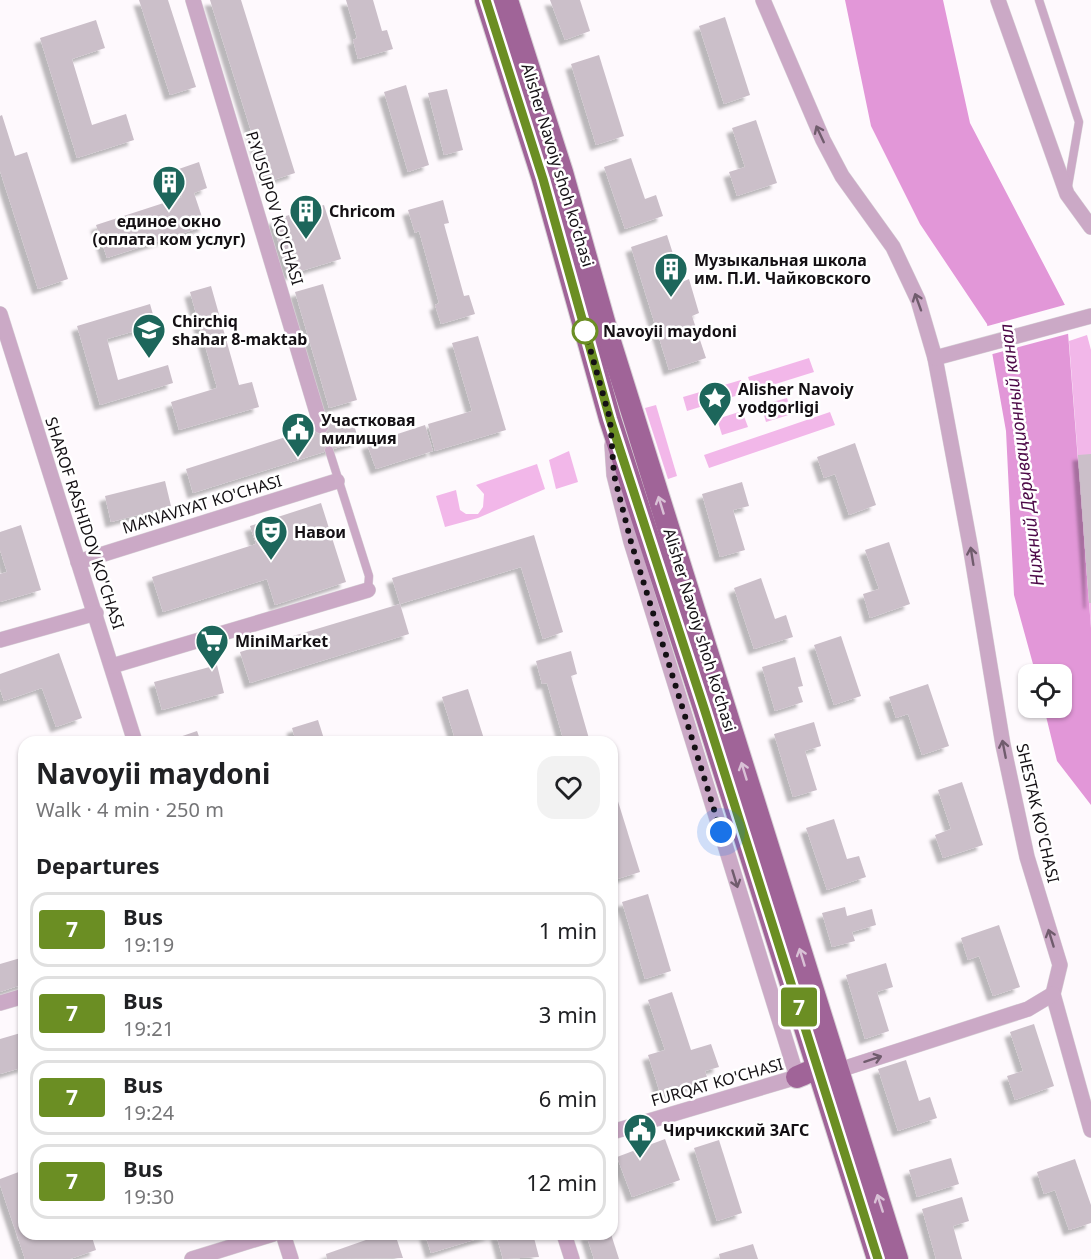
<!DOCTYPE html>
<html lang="en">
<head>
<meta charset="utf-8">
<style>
	:root { --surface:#fff; --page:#f2f2f2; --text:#202124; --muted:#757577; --line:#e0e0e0 }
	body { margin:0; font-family:"Noto Sans",sans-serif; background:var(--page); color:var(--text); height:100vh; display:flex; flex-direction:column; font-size:22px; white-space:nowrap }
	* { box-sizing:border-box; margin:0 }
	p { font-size:20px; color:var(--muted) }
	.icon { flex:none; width:33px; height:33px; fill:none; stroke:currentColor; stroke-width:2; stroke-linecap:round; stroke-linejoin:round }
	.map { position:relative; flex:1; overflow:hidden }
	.details { position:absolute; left:18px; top:736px; width:600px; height:504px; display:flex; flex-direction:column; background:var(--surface); border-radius:18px; box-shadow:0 2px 4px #0004 }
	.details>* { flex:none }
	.badge { padding:0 12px; border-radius:4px; font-size:21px; line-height:39px }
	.buttons { position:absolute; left:1018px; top:664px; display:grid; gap:12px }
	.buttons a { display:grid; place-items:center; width:54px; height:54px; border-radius:12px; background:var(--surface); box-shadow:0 2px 4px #0004; font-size:30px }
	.you { position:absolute; width:30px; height:30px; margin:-15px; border:4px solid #fff; border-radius:50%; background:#1a73e8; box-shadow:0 0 0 9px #1a73e833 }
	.map>.badge { position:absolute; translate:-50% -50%; box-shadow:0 0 0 3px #fff }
	h2 { padding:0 18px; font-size:22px; line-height:54px }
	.round { display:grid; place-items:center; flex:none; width:63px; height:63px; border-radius:18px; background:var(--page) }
	.overview { display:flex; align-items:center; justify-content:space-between; height:102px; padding:0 18px }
	h1 { font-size:28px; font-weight:700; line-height:45px }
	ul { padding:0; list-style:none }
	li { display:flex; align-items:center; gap:18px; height:75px; margin:0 12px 9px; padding:0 6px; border:3px solid var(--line); border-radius:18px }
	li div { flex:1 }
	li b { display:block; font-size:22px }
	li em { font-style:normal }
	li .badge { min-width:66px; font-weight:700; text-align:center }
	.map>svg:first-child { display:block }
	.green { fill:#f2b7e9 }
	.water { fill:#e297d8 }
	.pier { fill:#fef9fd }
	.building { fill:#cbbfc9; filter:url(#shadow) }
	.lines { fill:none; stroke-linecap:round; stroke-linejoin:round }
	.service-casing { stroke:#d9d4d8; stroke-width:9 }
	.minor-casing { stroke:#d9d4d8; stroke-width:16 }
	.primary-casing { stroke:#d9d4d8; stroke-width:24 }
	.service { stroke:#cba9c6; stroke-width:8 }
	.minor { stroke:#cba9c6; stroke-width:15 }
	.primary { stroke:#a06498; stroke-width:22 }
	.oneway { stroke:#705c6d }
	.oneway2 { stroke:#d9c1d6 }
	.line-casing { stroke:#fff; stroke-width:14 }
	.line { stroke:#6b8e23; stroke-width:9 }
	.walk { stroke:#141014; stroke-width:6; stroke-dasharray:0 10.8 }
	.stop-dot { fill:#fff; stroke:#6b8e23; stroke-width:3 }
	.labels { text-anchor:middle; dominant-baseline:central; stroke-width:5; stroke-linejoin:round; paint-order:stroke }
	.street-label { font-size:16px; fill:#141014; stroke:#fff }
	.poi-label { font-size:16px; font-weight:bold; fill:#141014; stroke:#fff; text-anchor:start }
	.stop-label { font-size:16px; font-weight:bold; fill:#141014; stroke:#fff; text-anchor:start }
	.water-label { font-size:18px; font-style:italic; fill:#4c0847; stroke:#fff }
</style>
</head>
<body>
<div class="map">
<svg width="1091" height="1259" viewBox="0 0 1091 1259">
	<defs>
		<filter id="shadow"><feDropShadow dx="-5.5" dy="5.5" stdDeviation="1.5" flood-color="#0004"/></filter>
	</defs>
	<rect width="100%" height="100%" fill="#fef9fd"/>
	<g class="green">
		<path d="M1087 335 1091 350V628L1069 341Z"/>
		<path d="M809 358 814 372 753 391 748 377Z"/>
		<path d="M741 380 745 393 687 411 683 397Z"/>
		<path d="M787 398 792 414 766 422 761 405Z"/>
		<path d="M656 405 677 476 668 479 645 408Z"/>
		<path d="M742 411 748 427 722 435 717 419Z"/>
		<path d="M830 412 835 425 709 468 704 455Z"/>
		<path d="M569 451 578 482 556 489 549 460Z"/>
		<path d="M537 464 545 489 478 518 445 527 436 496 456 490 460 510 466 514H478L483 507 484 494 476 485Z"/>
	</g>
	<path class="water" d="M845 0H943L970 123 1066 307 1091 628V805L1057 761 1044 708H1062V675H1036L1014 595 1006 431 987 324 920 224 871 126Z"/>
	<path class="pier" d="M1068 304 1071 333 989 355 984 327Z"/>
	<g class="building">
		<path d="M139 0H168L196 87 170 95Z"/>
		<path d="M210 0H241L295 173 267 182Z"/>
		<path d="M346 0H373L382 31 387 30 393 49 358 59 353 40 357 38Z"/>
		<path d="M550 0H580L590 31 565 40Z"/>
		<path d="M725 17 750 95 724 104 699 26Z"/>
		<path d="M96 20 105 48 72 59 92 125 126 114 134 140 77 158 40 38Z"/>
		<path d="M599 55 624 136 596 145 571 64Z"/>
		<path d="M406 85 429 165 408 172 384 92Z"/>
		<path d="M447 89 463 150 444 155 428 93Z"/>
		<path d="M2 115 15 156 27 152 68 279 38 289 0 171V116Z"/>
		<path d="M756 120 777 183 737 196 729 172 745 167 732 128Z"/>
		<path d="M631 158 645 199 656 195 663 216 625 229 604 167Z"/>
		<path d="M199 162 207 188 194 193 205 226 107 258 96 225 182 197 173 171Z"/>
		<path d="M443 200 449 223 444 224 464 296 469 295 475 314 441 324 435 305 439 303 419 231 415 233 408 210Z"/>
		<path d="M324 205 341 259 288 275 272 220Z"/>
		<path d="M667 235 682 282 689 279 699 313 692 316 706 358 669 370 631 247Z"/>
		<path d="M323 284 357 400 329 408 295 292Z"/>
		<path d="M211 286 239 385 252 382 259 407 179 430 171 402 217 388 190 292Z"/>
		<path d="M150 304 156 325 107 339 118 380 168 365 173 383 100 405 77 326Z"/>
		<path d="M478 336 506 430 435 451 428 424 472 411 452 343Z"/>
		<path d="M351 416 359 441 193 493 186 469Z"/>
		<path d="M425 425 433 451 376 469 367 444Z"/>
		<path d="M855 443 876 505 849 515 835 474 824 478 817 457Z"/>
		<path d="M1091 454V603H1089L1078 455Z"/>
		<path d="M165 481 171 506 111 522 105 496Z"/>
		<path d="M742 482 749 506 733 510 745 550 720 557 702 494Z"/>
		<path d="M321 503 346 582 275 605 267 579 163 612 152 577 256 544 250 526Z"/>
		<path d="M21 525 41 590 0 602V574L7 572 0 550V532Z"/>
		<path d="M534 535 563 632 543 639 521 567 400 604 392 578Z"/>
		<path d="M889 542 910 604 870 618 863 594 879 589 865 550Z"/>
		<path d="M761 578 775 619 786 615 793 637 754 649 734 588Z"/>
		<path d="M400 604 409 634 250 683 240 652Z"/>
		<path d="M841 636 861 696 834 705 814 645Z"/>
		<path d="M571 651 577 674 571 676 590 742H564L547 683 542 684 536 661Z"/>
		<path d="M59 653 82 718 56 727 42 688 4 701 0 689V674Z"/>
		<path d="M795 657 803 686 798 687 803 702 775 711 762 667Z"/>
		<path d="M217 665 224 693 162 710 154 682Z"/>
		<path d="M928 684 949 746 922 755 908 714 896 718 889 697Z"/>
		<path d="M468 689 485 742H456L442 697Z"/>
		<path d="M318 720 325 742H296L292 728Z"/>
		<path d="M814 722 821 746 805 751 817 790 793 797 774 734Z"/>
		<path d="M197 731 201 742H165Z"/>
		<path d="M962 782 983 845 943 858 935 835 951 829 938 790Z"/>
		<path d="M616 795 640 872 614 880 612 796Z"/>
		<path d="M834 819 847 859 859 856 866 877 827 890 806 828Z"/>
		<path d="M648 894 671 971 645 979 622 902Z"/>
		<path d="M845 907 847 916 872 909 876 925 852 932 855 941 832 947 822 913Z"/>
		<path d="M999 925 1020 987 993 996 979 956 968 960 961 938Z"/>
		<path d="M24 957V984L0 992V964Z"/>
		<path d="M886 963 893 987 877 992 889 1031 865 1039 846 975Z"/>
		<path d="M672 992 691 1050 711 1044 719 1067 705 1071 708 1080 661 1096 648 1055 665 1050 648 1000Z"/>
		<path d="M1034 1024 1054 1086 1015 1100 1007 1076 1023 1071 1010 1032Z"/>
		<path d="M24 1032V1067L0 1074V1039Z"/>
		<path d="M906 1060 919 1101 930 1097 937 1118 898 1131 878 1069Z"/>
		<path d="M665 1139 680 1180 632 1197 617 1157Z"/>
		<path d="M719 1140 742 1213 717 1221 694 1148Z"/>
		<path d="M951 1158 959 1184 917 1197 909 1170Z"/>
		<path d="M1075 1159 1091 1205V1223L1069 1230 1055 1190 1044 1194 1037 1172Z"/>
		<path d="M24 1170V1234H47L48 1238 58 1234H91L96 1250 70 1259H25L0 1185V1179Z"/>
		<path d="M962 1197 969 1221 953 1226 962 1259H936L922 1209Z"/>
		<path d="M383 1234H395L403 1258 327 1259 326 1254Z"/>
		<path d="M425 1234H490V1235L431 1253Z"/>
		<path d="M496 1234H533L539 1257 503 1259Z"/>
		<path d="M586 1234H611L619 1259H594Z"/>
		<path d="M753 1244 758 1259H720L719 1254Z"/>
	</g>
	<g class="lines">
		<defs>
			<g id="service">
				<path d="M1039 0 1079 122 1068 186"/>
				<path d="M329 450 369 576 368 590"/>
			</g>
			<g id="minor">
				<path d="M193 0 321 426"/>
				<path d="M763 0 823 140 842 176 893 247 918 300 935 358 943 400 970 545 1003 745 1027 857 1060 965 1053 994 1091 1130"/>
				<path d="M998 0 1067 194 1091 227"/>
				<path d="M0 314 135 742"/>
				<path d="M935 358 1091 316"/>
				<path d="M612 445 614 475 631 542 797 1077"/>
				<path d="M78 562 337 481"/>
				<path d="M0 640 96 613"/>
				<path d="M112 666 368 590"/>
				<path d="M0 1003 24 996"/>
				<path d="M830 1073 1028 1009 1053 994"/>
				<path d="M612 1132 797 1077 804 1078"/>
				<path d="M283 1234 291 1259"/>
				<path d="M564 1234 572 1259"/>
				<path d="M192 1259 273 1234"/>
			</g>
			<g id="primary">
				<path d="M486 0 543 179 610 419 704 708 878 1259"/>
				<path d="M507 0 562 172 607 332 897 1259"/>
				<path d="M797 1077 818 1068"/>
			</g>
		</defs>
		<use href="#service" class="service-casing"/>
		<use href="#minor" class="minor-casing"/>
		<use href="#primary" class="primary-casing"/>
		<use href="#service" class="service"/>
		<use href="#minor" class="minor"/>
		<use href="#primary" class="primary"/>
	</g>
	<defs><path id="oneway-shaft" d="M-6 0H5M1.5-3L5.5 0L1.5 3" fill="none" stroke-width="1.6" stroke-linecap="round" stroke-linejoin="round" transform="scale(1.5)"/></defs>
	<g class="oneway">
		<use href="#oneway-shaft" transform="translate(820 134) rotate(-115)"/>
		<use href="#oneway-shaft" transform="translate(918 302) rotate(-110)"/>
		<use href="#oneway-shaft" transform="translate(972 556) rotate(-99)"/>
		<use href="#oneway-shaft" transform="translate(1004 749) rotate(-101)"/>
		<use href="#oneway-shaft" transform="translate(735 879) rotate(73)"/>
		<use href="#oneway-shaft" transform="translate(1051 938) rotate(-107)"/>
		<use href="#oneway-shaft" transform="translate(873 1059) rotate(-18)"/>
	</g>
	<g class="oneway2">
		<use href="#oneway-shaft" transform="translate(661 505) rotate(-107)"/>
		<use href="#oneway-shaft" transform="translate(744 771) rotate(-107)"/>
		<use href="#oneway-shaft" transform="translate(802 957) rotate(-107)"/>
		<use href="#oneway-shaft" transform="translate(880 1203) rotate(-108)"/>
	</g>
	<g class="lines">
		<defs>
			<path id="line" d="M486 0 543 179 610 419 704 708 878 1259"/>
		</defs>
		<use href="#line" class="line-casing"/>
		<use href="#line" class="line"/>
		<path class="walk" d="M585 331 610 419 614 475 631 542 721 832"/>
	</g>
	<defs>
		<symbol id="building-pin" viewBox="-11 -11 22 30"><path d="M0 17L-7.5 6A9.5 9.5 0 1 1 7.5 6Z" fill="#1d665b" stroke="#fff"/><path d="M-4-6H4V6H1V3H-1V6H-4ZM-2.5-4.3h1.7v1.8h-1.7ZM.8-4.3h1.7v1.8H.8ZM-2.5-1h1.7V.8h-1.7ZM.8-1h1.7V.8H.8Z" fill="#fff"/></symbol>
		<symbol id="school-pin" viewBox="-11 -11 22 30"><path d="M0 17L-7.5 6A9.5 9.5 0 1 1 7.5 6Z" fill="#1d665b" stroke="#fff"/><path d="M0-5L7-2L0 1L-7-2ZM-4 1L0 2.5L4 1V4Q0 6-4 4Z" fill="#fff"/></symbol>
		<symbol id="sight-pin" viewBox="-11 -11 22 30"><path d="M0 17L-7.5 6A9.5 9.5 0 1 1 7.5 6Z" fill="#1d665b" stroke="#fff"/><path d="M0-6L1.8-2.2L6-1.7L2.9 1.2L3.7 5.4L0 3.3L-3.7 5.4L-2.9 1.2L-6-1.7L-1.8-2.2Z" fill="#fff"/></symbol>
		<symbol id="civic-pin" viewBox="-11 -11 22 30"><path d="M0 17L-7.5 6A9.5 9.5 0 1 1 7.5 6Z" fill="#1d665b" stroke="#fff"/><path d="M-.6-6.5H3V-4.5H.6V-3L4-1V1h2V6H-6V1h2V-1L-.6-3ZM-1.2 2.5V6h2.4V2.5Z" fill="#fff"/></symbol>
		<symbol id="theatre-pin" viewBox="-11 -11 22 30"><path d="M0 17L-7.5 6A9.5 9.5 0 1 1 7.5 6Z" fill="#1d665b" stroke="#fff"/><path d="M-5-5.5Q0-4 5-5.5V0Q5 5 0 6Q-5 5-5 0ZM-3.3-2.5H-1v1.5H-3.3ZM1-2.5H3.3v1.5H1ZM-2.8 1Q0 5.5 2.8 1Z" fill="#fff"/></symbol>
		<symbol id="supermarket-pin" viewBox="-11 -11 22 30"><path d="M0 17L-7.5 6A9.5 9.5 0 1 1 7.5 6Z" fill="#1d665b" stroke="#fff"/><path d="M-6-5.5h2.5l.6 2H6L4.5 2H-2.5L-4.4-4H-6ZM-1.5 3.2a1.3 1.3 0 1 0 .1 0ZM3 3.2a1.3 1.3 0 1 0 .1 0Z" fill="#fff"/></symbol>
	</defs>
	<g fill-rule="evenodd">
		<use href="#building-pin" x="150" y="163" width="38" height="52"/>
		<use href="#building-pin" x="287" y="192" width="38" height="52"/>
		<use href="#building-pin" x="652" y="250" width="38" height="52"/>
		<use href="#school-pin" x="130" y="311" width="38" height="52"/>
		<use href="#sight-pin" x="696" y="379" width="38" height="52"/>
		<use href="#civic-pin" x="279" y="410" width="38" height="52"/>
		<use href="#theatre-pin" x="252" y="513" width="38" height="52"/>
		<use href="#supermarket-pin" x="193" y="622" width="38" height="52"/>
		<use href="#civic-pin" x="621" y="1111" width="38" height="52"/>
	</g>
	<circle class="stop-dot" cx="585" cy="331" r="12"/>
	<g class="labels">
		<g class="street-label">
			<text transform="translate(558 165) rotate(73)">Alisher Navoiy shoh koʻchasi</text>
			<text transform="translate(275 208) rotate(73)">P.YUSUPOV KO'CHASI</text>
			<text transform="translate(202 504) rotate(-17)">MA’NAVIYAT KO'CHASI</text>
			<text transform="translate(85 523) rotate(72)">SHAROF RASHIDOV KO'CHASI</text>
			<text transform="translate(700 630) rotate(73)">Alisher Navoiy shoh koʻchasi</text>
			<text transform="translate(1038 813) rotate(77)">SHESTAK KO'CHASI</text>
			<text transform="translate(717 1082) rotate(-16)">FURQAT KO'CHASI</text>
		</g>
		<g class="poi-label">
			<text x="329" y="211">Chricom</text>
			<text x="169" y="221" text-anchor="middle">единое окно<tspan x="169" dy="18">(оплата ком услуг)</tspan></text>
			<text x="694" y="260">Музыкальная школа<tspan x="694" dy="18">им. П.И. Чайковского</tspan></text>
			<text x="172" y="321">Chirchiq<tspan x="172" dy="18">shahar 8-maktab</tspan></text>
			<text x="738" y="389">Alisher Navoiy<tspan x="738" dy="18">yodgorligi</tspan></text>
			<text x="321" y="420">Участковая<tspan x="321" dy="18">милиция</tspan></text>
			<text x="294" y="532">Навои</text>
			<text x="235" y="641">MiniMarket</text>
			<text x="663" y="1130">Чирчикский ЗАГС</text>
		</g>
		<g class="stop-label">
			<text x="603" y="331">Navoyii maydoni</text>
		</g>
		<g class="water-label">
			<text transform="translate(1021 455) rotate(-97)">Нижний Деривационный канал</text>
		</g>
	</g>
</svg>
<div class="buttons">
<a><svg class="icon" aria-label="locate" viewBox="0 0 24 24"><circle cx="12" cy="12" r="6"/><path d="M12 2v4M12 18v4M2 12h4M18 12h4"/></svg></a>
</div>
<div class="you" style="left:721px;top:832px"></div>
<b class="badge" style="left:799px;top:1007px;background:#6b8e23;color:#fff">7</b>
<section class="details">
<div class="overview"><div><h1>Navoyii maydoni</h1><p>Walk · 4 min · 250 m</p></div><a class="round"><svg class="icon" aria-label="heart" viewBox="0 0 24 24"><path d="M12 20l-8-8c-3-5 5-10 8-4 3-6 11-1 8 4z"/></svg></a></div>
<h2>Departures</h2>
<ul>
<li><span class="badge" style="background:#6b8e23;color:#fff">7</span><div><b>Bus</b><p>19:19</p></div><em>1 min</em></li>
<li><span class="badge" style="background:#6b8e23;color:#fff">7</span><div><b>Bus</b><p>19:21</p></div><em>3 min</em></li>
<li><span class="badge" style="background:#6b8e23;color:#fff">7</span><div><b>Bus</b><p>19:24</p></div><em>6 min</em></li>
<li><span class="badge" style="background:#6b8e23;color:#fff">7</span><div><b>Bus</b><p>19:30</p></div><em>12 min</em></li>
</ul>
</section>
</div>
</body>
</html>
